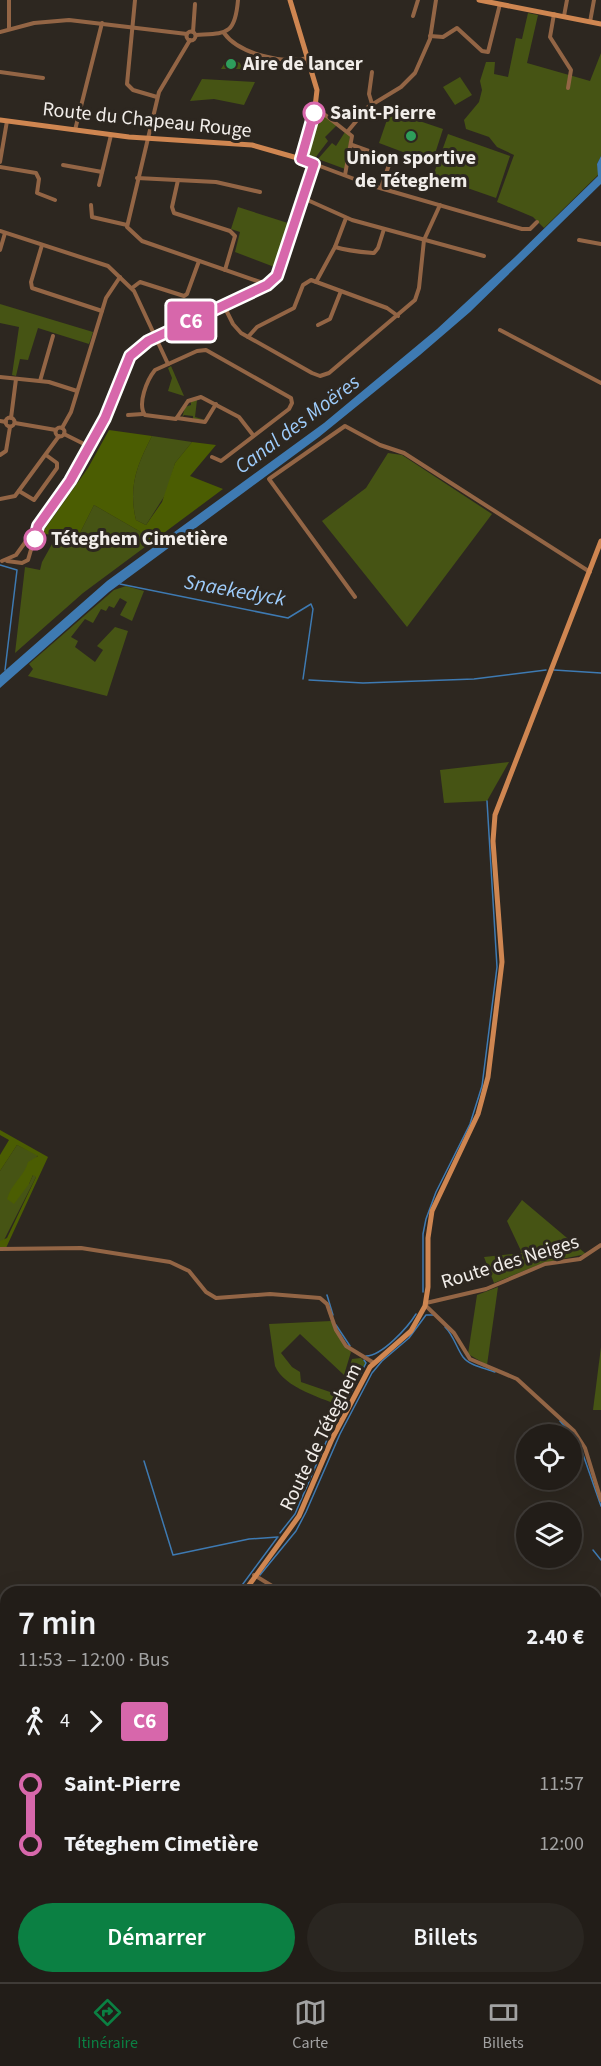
<!DOCTYPE html>
<html lang="fr">
<head>
<meta charset="utf-8">
<style>
	:root { --surface:#221d18; --page:#2a2621; --text:#f1f3f6; --muted:#a2a2a2; --line:#3f3b37; --accent:#0b8043 }
	body { margin:0; font-family:"Source Sans 3",sans-serif; background:var(--page); color:var(--text); height:100vh; display:flex; flex-direction:column; font-size:22px; white-space:nowrap }
	* { box-sizing:border-box; margin:0 }
	p { font-size:20px; color:var(--muted) }
	.icon { flex:none; width:33px; height:33px; fill:none; stroke:currentColor; stroke-width:2; stroke-linecap:round; stroke-linejoin:round }
	.map { position:relative; flex:1; overflow:hidden }
	.panel { position:absolute; left:0px; top:1586px; width:602px; height:398px; display:flex; flex-direction:column; background:var(--surface); border-radius:18px 18px 0 0; box-shadow:0 6px 24px #0002,0 0 0 2px var(--line) }
	.panel>* { flex:none }
	.badge { padding:0 12px; border-radius:4px; font-size:21px; line-height:39px }
	.fabs { position:absolute; left:516px; top:1424px; display:grid; gap:12px }
	.fabs a { display:grid; place-items:center; width:66px; height:66px; border-radius:50%; background:var(--surface); box-shadow:0 6px 24px #0002,0 0 0 2px var(--line); font-size:30px }
	.map>.badge { position:absolute; translate:-50% -50%; box-shadow:0 0 0 3px #fff }
	.legs { display:flex; align-items:center; gap:9px; height:66px; padding:0 18px; font-size:20px }
	.legs p { margin-inline-start:auto }
	.overview { display:flex; align-items:center; justify-content:space-between; height:102px; padding:0 18px }
	h1 { font-size:33px; font-weight:600; line-height:45px }
	.primary-button { display:flex; gap:12px; margin-top:auto; padding:12px 18px }
	.primary-button a { flex:1; height:69px; border-radius:36px; background:var(--accent); color:#fff; font-size:24px; font-weight:600; line-height:69px; text-align:center }
	.primary-button a+a { background:var(--page); color:var(--text) }
	ul { padding:0 18px; list-style:none }
	li { display:flex; align-items:center; gap:21px; height:60px; font-size:22px }
	li i { display:grid; place-items:center; width:9px; height:100%; margin:0 8px; background:currentColor }
	li i::after { content:''; width:15px; height:15px; margin:-8px; border:4px solid; border-radius:50%; background:var(--surface) }
	li p { margin-inline-start:auto }
	li:first-child i { background:linear-gradient(#0000 50%,currentColor 0) }
	li:last-child i { background:linear-gradient(currentColor 50%,#0000 0) }
	.tab-bar { display:flex; justify-content:space-around; align-items:center; height:84px; border-top:2px solid var(--line); background:var(--surface); font-size:16px; color:var(--muted) }
	.tab-bar a { display:grid; justify-items:center; gap:3px }
	.tab-bar .active { color:var(--accent) }
	.map>svg:first-child { display:block }
	.green { fill:#465414 }
	.forest { fill:#4b5d02 }
	.water { fill:#3e7ab2 }
	.lines { fill:none; stroke-linecap:round; stroke-linejoin:round }
	.stream { stroke:#3e7ab2; stroke-width:1.5 }
	.street { stroke:#936545; stroke-width:4 }
	.secondary { stroke:#cf8651; stroke-width:5 }
	.line-1-casing { stroke:#fff; stroke-width:14 }
	.line-1 { stroke:#d767ab; stroke-width:9 }
	.leisure-dot { fill:#2e9e5b; stroke:#2d2720; stroke-width:2 }
	.stop-1-dot { fill:#fff; stroke:#d767ab; stroke-width:3 }
	.labels { text-anchor:middle; dominant-baseline:central; stroke-width:6; stroke-linejoin:round; paint-order:stroke }
	.poi-label { font-size:20px; font-weight:bold; fill:#f1ede9; stroke:#2d2720; text-anchor:start }
	.stop-label { font-size:20px; font-weight:bold; fill:#f1ede9; stroke:#2d2720; text-anchor:start }
	.street-label { font-size:20px; fill:#f1ede9; stroke:#2d2720 }
	.water-label { font-size:21px; font-style:italic; fill:#9eccfb; stroke:#2d2720 }
</style>
</head>
<body>
<div class="map">
<svg width="601" height="1982" viewBox="0 0 601 1982">
	<rect width="100%" height="100%" fill="#2d2720"/>
	<g class="green">
		<path d="M528 13 538 15 527 63 590 81 601 53V156L597 164 599 174 544 228 533 217 497 202 514 155 497 147 489 137 466 129 464 120 479 102 482 90 480 81 486 62H495L494 74 508 77 516 38 522 39Z"/>
		<path d="M234 60 240 63 242 69H221L226 61Z"/>
		<path d="M460 77 472 95 455 105 443 87Z"/>
		<path d="M202 79 255 82 244 105 214 99 190 101Z"/>
		<path d="M390 111 443 129 432 163 379 143Z"/>
		<path d="M319 112 337 125 325 137 328 141 315 158 308 154Z"/>
		<path d="M345 132 350 136 345 169 318 159 332 143 336 146Z"/>
		<path d="M448 134 510 156 496 198 433 176Z"/>
		<path d="M238 207 291 224 277 268 235 252 240 232 231 229Z"/>
		<path d="M0 304 93 332 89 344 38 328 28 360 20 359 16 376 12 375 19 327 0 323Z"/>
		<path d="M171 366 184 396 168 391 172 378 168 368Z"/>
		<path d="M200 398 197 400 195 417 205 420 193 419V416L184 415 182 418 185 407 191 405V400Z"/>
		<path d="M152 436 192 442 175 463 167 492 146 525 136 520C128 487 137 465 152 436Z"/>
		<path d="M388 453 402 455 492 514 407 627 322 521 366 488Z"/>
		<path d="M94 505 139 531 149 544 83 593 15 653 25 567 40 570 42 562 56 537 76 541Z"/>
		<path d="M126 586 144 591 132 621 120 615 127 602 120 598 114 608 109 606 106 611 101 609 93 623 85 619 71 637 78 641 75 647 95 662 103 650 97 646 115 627 128 631 107 696 28 676 33 669 29 664 114 590Z"/>
		<path d="M509 762 487 801 444 803 440 770Z"/>
		<path d="M17 1145 38 1155 27 1170 29 1184 34 1173 36 1177 3 1242 0 1241V1171Z"/>
		<path d="M522 1200 586 1254 543 1263 494 1283 484 1257 522 1253 507 1221Z"/>
		<path d="M498 1287 487 1365 468 1354 477 1295Z"/>
		<path d="M331 1321 351 1352 344 1375 300 1334 281 1353 292 1367 300 1372 301 1382 333 1393 344 1384 352 1359 361 1358 366 1363 344 1407C324 1399 284 1388 275 1366L269 1324Z"/>
		<path d="M601 1347V1410H593Z"/>
		<path d="M0 1714 6 1722V1804L0 1802Z"/>
		<path d="M0 1818 6 1820V1873L0 1865Z"/>
		<path d="M0 1930 6 1931V1977H38V1982H0Z"/>
	</g>
	<g class="forest">
		<path d="M109 430 152 436C137 465 128 487 136 520L146 525 162 502 175 463 192 442 216 445 190 476 223 489 149 544 139 531 94 505 76 541 42 533 88 468Z"/>
		<path d="M0 1130 48 1157 6 1248 0 1247V1241L7 1238 36 1177 33 1175 29 1184 14 1204 7 1199C11 1184 25 1175 28 1162L38 1156 17 1145 0 1171V1155L9 1140 0 1135Z"/>
		<path d="M6 1904V1931L0 1930V1905Z"/>
		<path d="M71 1977H304L300 1982H283L277 1979 275 1982H70Z"/>
	</g>
	<path class="water" d="M601 156V184L470 312 420 355 319 437 109 592 0 688V675L107 581 324 423 437 329 515 257 598 176 597 164Z"/>
	<g class="lines">
		<g class="stream">
			<path d="M0 565 17 570 5 670"/>
			<path d="M120 584 288 618 311 604 313 609 303 679"/>
			<path d="M554 670 601 673"/>
			<path d="M309 680 363 683 474 679 546 670"/>
			<path d="M423 1292V1234L426 1219 436 1192 470 1124 482 1086 497 967 487 801"/>
			<path d="M327 1295 333 1315"/>
			<path d="M336 1325 350 1346"/>
			<path d="M445 1327C454 1336 456 1347 463 1357 470 1366 485 1368 495 1372"/>
			<path d="M366 1356C382 1356 408 1327 416 1314"/>
			<path d="M560 1421 579 1443 601 1506"/>
			<path d="M144 1461 173 1555 249 1539 278 1537"/>
			<path d="M280 1533 295 1514 329 1435 366 1363 364 1360"/>
			<path d="M593 1550 601 1560"/>
			<path d="M260 1575 296 1531 306 1512 340 1434 372 1373 382 1361 409 1338 426 1315H434"/>
			<path d="M237 1592 277 1538"/>
			<path d="M0 1902 6 1900"/>
			<path d="M42 1982V1977"/>
		</g>
		<g class="street">
			<path d="M9 0V29"/>
			<path d="M135 0 127 84 133 90 157 97"/>
			<path d="M554 14 550 37 571 70 568 88"/>
			<path d="M413 16 418 0"/>
			<path d="M564 16 567 0"/>
			<path d="M590 22 594 0"/>
			<circle cx="191" cy="36" r="4.5"/>
			<path d="M0 32 34 23 69 20 187 34"/>
			<path d="M193 32 195 4"/>
			<path d="M224 33C239 54 283 64 308 58"/>
			<path d="M196 35C226 33 235 36 238 0"/>
			<path d="M430 36 443 37 457 28 482 51 488 52 500 4"/>
			<path d="M190 40 159 92 127 227 142 241 260 282 265 286"/>
			<path d="M0 72 43 78"/>
			<path d="M372 104 369 94 372 72"/>
			<path d="M315 107 352 136 345 175"/>
			<path d="M75 130 102 23"/>
			<path d="M348 131 368 107 401 87 415 73 430 39 436 0"/>
			<path d="M352 145 391 159 381 188"/>
			<path d="M301 159 373 186 522 229H530L537 222"/>
			<path d="M0 162 7 121"/>
			<path d="M63 165 102 172"/>
			<path d="M0 167 36 173 39 179 37 193 55 200"/>
			<path d="M137 178 216 182 260 192"/>
			<path d="M178 180 172 207 174 213 230 231 235 236 225 270"/>
			<path d="M99 185 111 135"/>
			<path d="M303 198 352 220 484 256"/>
			<path d="M91 205 92 217 127 225"/>
			<path d="M0 231 108 266 134 291 168 364"/>
			<path d="M579 240 601 244"/>
			<path d="M42 245 31 282 32 288 102 311"/>
			<path d="M335 247C347 251 361 252 374 253L378 248 384 229"/>
			<path d="M0 250 5 233"/>
			<path d="M316 282 335 247 346 218"/>
			<path d="M132 288 140 282 184 296 187 294 199 261"/>
			<path d="M224 306 233 324 241 333 312 373 320 376 329 373 415 300 419 288 424 240 440 205"/>
			<path d="M318 325 330 319 341 291"/>
			<path d="M500 330 601 383"/>
			<path d="M248 337 257 327 294 308 303 285 311 280 387 308 398 316"/>
			<path d="M0 377 49 382 77 391"/>
			<path d="M40 381 53 336"/>
			<path d="M128 415 143 414"/>
			<circle cx="10" cy="422" r="4.5"/>
			<path d="M11 418 16 379"/>
			<path d="M177 418 205 422 216 404"/>
			<path d="M0 421 6 422"/>
			<path d="M15 423 56 430"/>
			<circle cx="60" cy="432" r="4.5"/>
			<path d="M62 428 71 412 106 298 120 277"/>
			<path d="M64 434 90 447"/>
			<path d="M0 455 6 451 10 427"/>
			<path d="M212 457 221 461 289 409 292 403 291 398 206 350 197 351 155 370C147 380 137 404 145 415L176 419 188 401 201 397 239 417 253 435"/>
			<path d="M77 470 100 426"/>
			<path d="M19 491 34 500 57 468V463L46 455"/>
			<path d="M0 499 15 496 59 436"/>
			<path d="M2 561 16 555 86 458 128 360C140 336 237 300 265 286L276 277 314 164"/>
			<path d="M7 561 22 563 28 560 37 529"/>
			<path d="M355 597 269 479 345 426 380 445 404 453 590 572"/>
			<path d="M0 1249 81 1248 170 1262 189 1271 206 1292 216 1298 270 1294 320 1298 327 1304 336 1330 346 1346 374 1363"/>
			<path d="M426 1303 486 1289 545 1264 580 1259 601 1245"/>
			<path d="M425 1305 454 1333 470 1359 517 1379 574 1431 585 1448 601 1500"/>
			<path d="M254 1575 282 1592"/>
			<path d="M596 1830 601 1831"/>
			<path d="M596 1877 601 1880"/>
			<path d="M596 1924 601 1918"/>
			<path d="M596 1935 598 1929"/>
			<path d="M508 1977 514 1980"/>
			<path d="M457 1979 468 1977"/>
			<path d="M372 1982 374 1977"/>
			<path d="M574 1982 577 1977"/>
		</g>
		<g class="secondary">
			<path d="M479 0 601 24"/>
			<path d="M0 120 129 137 252 145 301 159 315 107 317 90 290 0"/>
			<path d="M244 1592 299 1516 332 1439 370 1367 411 1331 425 1306 428 1287V1238L432 1211 478 1114 488 1077 502 962 493 841 495 815 601 541"/>
			<path d="M0 1807 6 1808"/>
			<path d="M0 1897 6 1896"/>
			<path d="M596 1928 601 1931"/>
		</g>
	</g>
	<g class="lines">
		<defs>
			<path id="line-1" d="M35 539 38 526 70 481 105 418 130 356 148 341 267 285 277 276 314 164 301 159 314 113"/>
		</defs>
		<use href="#line-1" class="line-1-casing"/>
		<use href="#line-1" class="line-1"/>
	</g>
	<g class="leisure-dot">
		<circle cx="231" cy="64" r="6"/>
		<circle cx="411" cy="136" r="6"/>
	</g>
	<g class="stop-1-dot">
		<circle cx="314" cy="113" r="10"/>
		<circle cx="35" cy="539" r="10"/>
	</g>
	<g class="labels">
		<g class="poi-label">
			<text x="243" y="64">Aire de lancer</text>
			<text x="411" y="158" text-anchor="middle">Union sportive<tspan x="411" dy="23">de Téteghem</tspan></text>
		</g>
		<g class="stop-label">
			<text x="330" y="113">Saint-Pierre</text>
			<text x="51" y="539">Téteghem Cimetière</text>
		</g>
		<g class="street-label">
			<text transform="translate(147 120) rotate(6)">Route du Chapeau Rouge</text>
			<text transform="translate(510 1262) rotate(-17)">Route des Neiges</text>
			<text transform="translate(321 1437) rotate(-64)">Route de Téteghem</text>
		</g>
		<g class="water-label">
			<text transform="translate(297 424) rotate(-37)">Canal des Moëres</text>
			<text transform="translate(235 590) rotate(10)">Snaekedyck</text>
		</g>
	</g>
</svg>
<div class="fabs">
<a><svg class="icon" aria-label="locate" viewBox="0 0 24 24"><circle cx="12" cy="12" r="6"/><path d="M12 2v4M12 18v4M2 12h4M18 12h4"/></svg></a>
<a><svg class="icon" aria-label="layers" viewBox="0 0 24 24"><path d="M12 4l9 5-9 5-9-5zM3 14l9 5 9-5"/></svg></a>
</div>
<b class="badge" style="left:191px;top:321px;background:#d767ab;color:#fff">C6</b>
<section class="panel">
<div class="overview"><div><h1>7 min</h1><p>11:53 – 12:00 · Bus</p></div><b>2.40 €</b></div>
<div class="legs"><svg class="icon" aria-label="walk" viewBox="0 0 24 24"><circle cx="13" cy="4" r="2"/><path d="M13 8l-2 6 4 7M11 14l-3 7M7 12l3-4h3l4 4"/></svg>4<svg class="icon" aria-label="forward" viewBox="0 0 24 24"><path d="M9 5l7 7-7 7"/></svg><b class="badge" style="background:#d767ab;color:#fff">C6</b></div>
<ul>
<li><i style="color:#d767ab"></i><b>Saint-Pierre</b><p>11:57</p></li>
<li><i style="color:#d767ab"></i><b>Téteghem Cimetière</b><p>12:00</p></li>
</ul>
<div class="primary-button"><a>Démarrer</a><a>Billets</a></div>
</section>
</div>
<nav class="tab-bar">
<a class="active"><svg class="icon" aria-label="directions" viewBox="0 0 24 24"><path d="M12 3l9 9-9 9-9-9zM9 14v-3h6M13 9l2 2-2 2"/></svg>Itinéraire</a>
<a><svg class="icon" aria-label="map" viewBox="0 0 24 24"><path d="M3 6l6-2 6 2 6-2v14l-6 2-6-2-6 2zM9 4v14M15 6v14"/></svg>Carte</a>
<a><svg class="icon" aria-label="tickets" viewBox="0 0 24 24"><path d="M3 7h18v10H3zM15 7v10"/></svg>Billets</a>
</nav>
</body>
</html>
